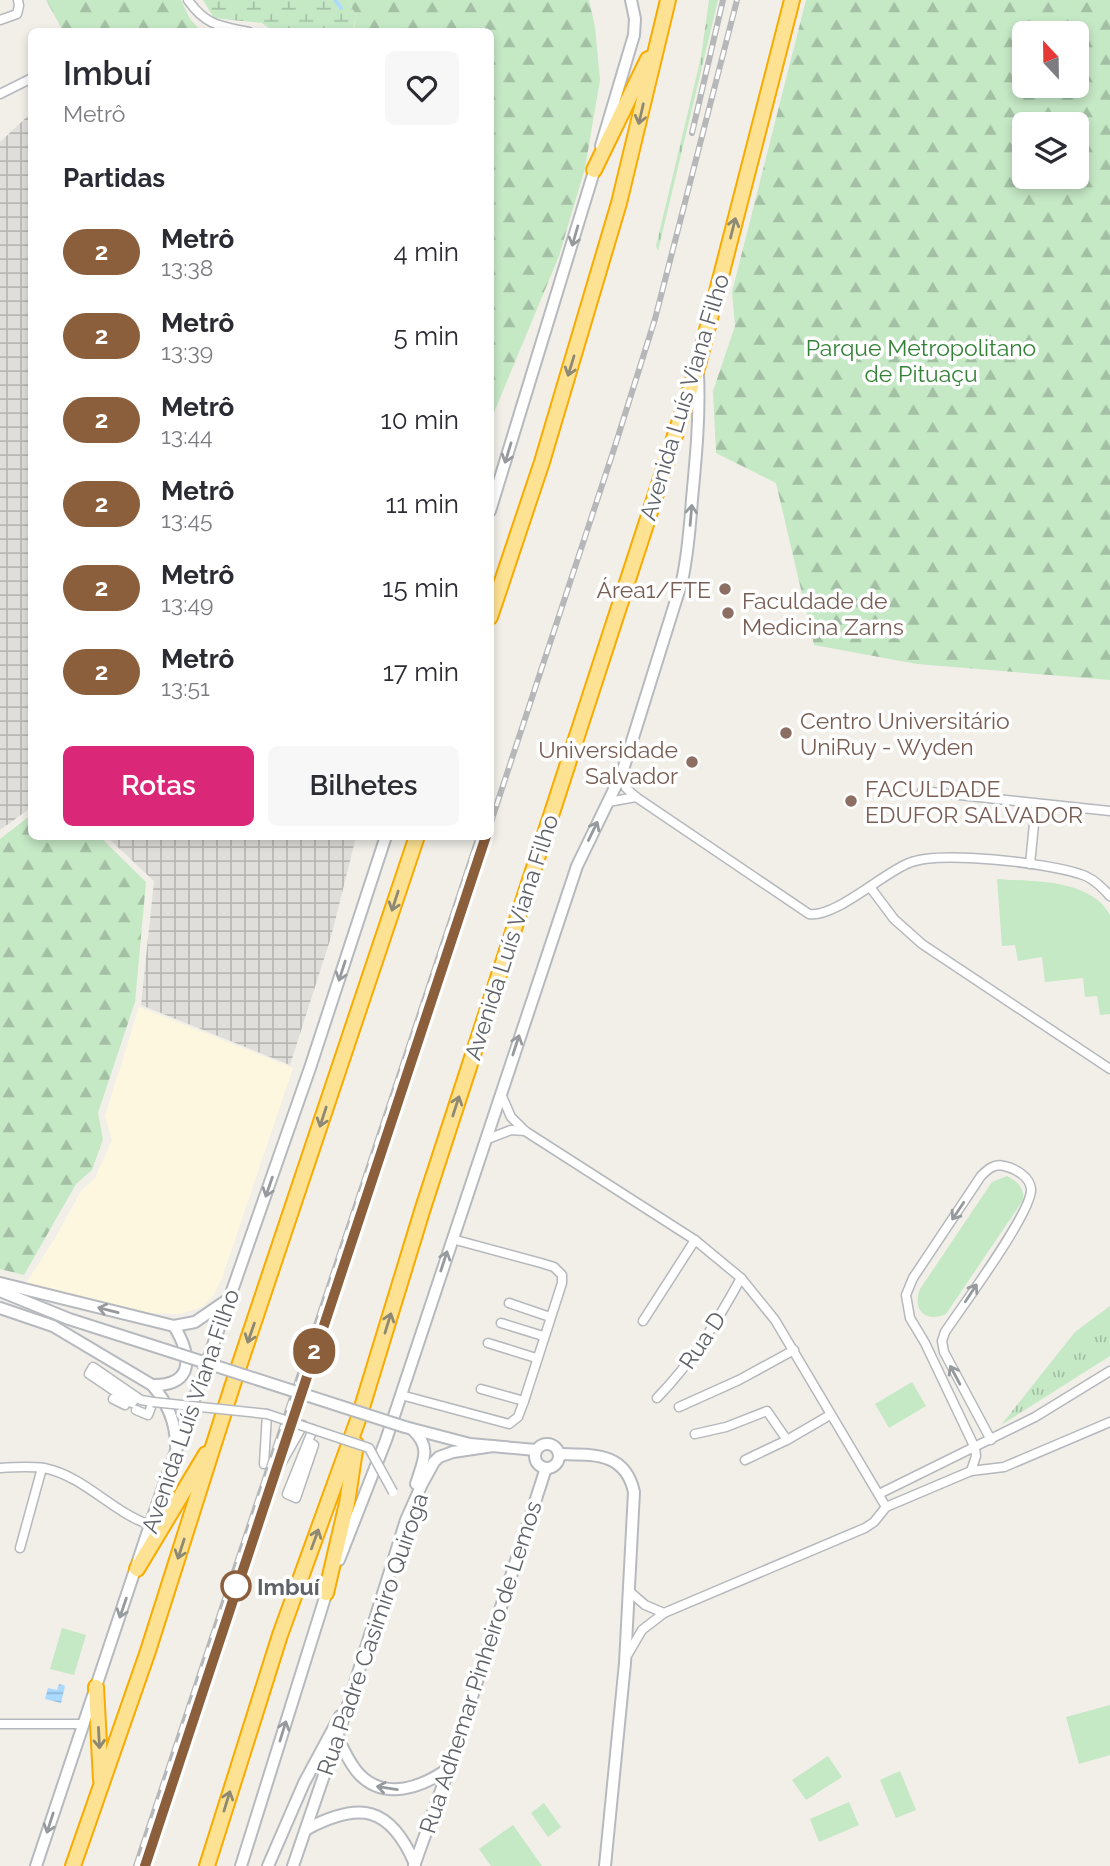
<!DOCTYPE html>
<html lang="pt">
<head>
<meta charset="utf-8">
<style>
	:root { --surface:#fff; --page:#f7f7f7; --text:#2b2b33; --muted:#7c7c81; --accent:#db2777 }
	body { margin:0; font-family:Raleway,sans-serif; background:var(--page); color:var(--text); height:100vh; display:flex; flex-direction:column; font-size:26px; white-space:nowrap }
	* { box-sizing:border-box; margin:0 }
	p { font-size:23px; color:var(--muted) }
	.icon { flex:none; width:38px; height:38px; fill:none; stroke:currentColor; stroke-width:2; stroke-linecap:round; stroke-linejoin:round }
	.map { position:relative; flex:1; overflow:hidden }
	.side { position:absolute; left:28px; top:28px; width:466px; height:812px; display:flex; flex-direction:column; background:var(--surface); border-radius:10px; box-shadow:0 4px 10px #0003 }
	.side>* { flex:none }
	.badge { padding:0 14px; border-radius:23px; font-size:24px; line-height:46px }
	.needle { width:46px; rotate:338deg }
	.fabs { position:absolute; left:1012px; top:21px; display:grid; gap:14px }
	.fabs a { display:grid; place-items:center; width:77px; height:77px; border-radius:10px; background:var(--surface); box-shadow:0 4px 10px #0003; font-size:35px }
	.map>.badge { position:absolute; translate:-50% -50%; box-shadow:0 0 0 4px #fff }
	h2 { padding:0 35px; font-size:26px; line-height:63px }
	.round { display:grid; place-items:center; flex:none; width:74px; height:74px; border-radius:10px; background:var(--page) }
	.summary { display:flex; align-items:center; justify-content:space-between; height:119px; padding:0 35px }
	h1 { font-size:33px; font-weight:600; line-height:52px }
	.button { display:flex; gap:14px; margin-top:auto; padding:14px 35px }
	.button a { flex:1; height:80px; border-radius:10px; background:var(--accent); color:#fff; font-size:28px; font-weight:600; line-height:80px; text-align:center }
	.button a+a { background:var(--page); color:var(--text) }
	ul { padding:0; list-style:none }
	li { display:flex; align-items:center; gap:21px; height:84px; padding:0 35px }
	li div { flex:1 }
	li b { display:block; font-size:26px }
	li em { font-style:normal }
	li .badge { min-width:77px; font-weight:700; text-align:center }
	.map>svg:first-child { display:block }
	.commercial { fill:#fef7e0 }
	.industrial { fill:url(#industrial-grid) }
	.grass { fill:url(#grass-tufts) }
	.forest { fill:url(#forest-firs); fill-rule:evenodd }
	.wetland { fill:url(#wetland-marsh) }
	.park { fill:#c5e8c5 }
	.water { fill:url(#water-rules) }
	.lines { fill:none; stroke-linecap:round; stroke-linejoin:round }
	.stream { stroke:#aadaff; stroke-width:3.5 }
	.street-casing { stroke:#b5b8bc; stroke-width:11 }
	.secondary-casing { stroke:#b6babf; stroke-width:14 }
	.highway-casing { stroke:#f9ab00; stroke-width:18 }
	.street { stroke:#fff; stroke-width:8 }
	.secondary { stroke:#fff; stroke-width:10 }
	.highway { stroke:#fde293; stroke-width:14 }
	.rail-casing { stroke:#b6b7b8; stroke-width:6 }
	.rail { stroke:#fff; stroke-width:3.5; stroke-dasharray:10; stroke-linecap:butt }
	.street-bridge-casing { stroke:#b5b8bc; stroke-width:11; stroke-linecap:butt }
	.secondary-bridge-casing { stroke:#b6babf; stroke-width:14; stroke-linecap:butt }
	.street-bridge { stroke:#fff; stroke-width:8 }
	.secondary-bridge { stroke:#fff; stroke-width:10 }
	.oneway { stroke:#8e8975 }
	.oneway2 { stroke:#979a9d }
	.line-casing { stroke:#fff; stroke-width:16 }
	.line { stroke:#8b5e3c; stroke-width:10 }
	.education-dot { fill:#8d6e63; stroke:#fff; stroke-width:2.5 }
	.stop-dot { fill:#fff; stroke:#8b5e3c; stroke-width:3.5 }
	.labels { text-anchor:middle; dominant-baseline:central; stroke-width:7; stroke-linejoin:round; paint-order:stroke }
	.park-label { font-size:23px; fill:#348238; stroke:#fff }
	.street-label { font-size:23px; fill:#5f6368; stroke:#fff }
	.education-label { font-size:23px; fill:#785e54; stroke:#fff; text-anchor:start }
	.stop-label { font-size:23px; font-weight:bold; fill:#5f6368; stroke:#fff; text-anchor:start }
</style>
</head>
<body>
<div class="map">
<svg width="1110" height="1866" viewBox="0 0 1110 1866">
	<defs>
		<pattern id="industrial-grid" width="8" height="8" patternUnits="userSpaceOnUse" patternTransform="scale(1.75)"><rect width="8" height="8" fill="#e0deda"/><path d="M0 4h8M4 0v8" fill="none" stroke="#b9b8b5"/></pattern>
		<pattern id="grass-tufts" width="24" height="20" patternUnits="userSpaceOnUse" patternTransform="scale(1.75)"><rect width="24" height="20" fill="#c5e8c5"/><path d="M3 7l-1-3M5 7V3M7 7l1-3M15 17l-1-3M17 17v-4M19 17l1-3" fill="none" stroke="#a3c0a4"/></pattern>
		<pattern id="forest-firs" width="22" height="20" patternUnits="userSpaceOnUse" patternTransform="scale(1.75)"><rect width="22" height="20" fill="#c5e8c5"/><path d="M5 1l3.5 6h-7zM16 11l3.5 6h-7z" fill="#a3c0a4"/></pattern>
		<pattern id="wetland-marsh" width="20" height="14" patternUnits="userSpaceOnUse" patternTransform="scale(1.75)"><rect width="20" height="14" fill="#c5e8c5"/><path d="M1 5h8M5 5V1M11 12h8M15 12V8" fill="none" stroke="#a3c0a4"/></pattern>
		<pattern id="water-rules" width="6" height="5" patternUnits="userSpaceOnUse" patternTransform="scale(1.75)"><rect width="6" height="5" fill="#aadaff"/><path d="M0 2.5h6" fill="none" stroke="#8eb4d2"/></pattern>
	</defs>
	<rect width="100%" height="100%" fill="#f1efe8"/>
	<path class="commercial" d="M139 1007 293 1068 222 1278 213 1296 202 1307 180 1314 141 1313 26 1283 54 1240 81 1191 95 1178 112 1140 105 1116Z"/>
	<g class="industrial">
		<path d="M31 113 32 807 0 830V142Z"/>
		<path d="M107 837H356L331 937 290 1065 141 1005 154 881Z"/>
	</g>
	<g class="grass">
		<path d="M709 0H718L658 251 656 246 701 57Z"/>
		<path d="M1110 1306V1356L1001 1425 1075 1332Z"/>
	</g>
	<g class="forest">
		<path d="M46 0H181L190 19 201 31H63Z"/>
		<path d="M347 0H589L595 27 600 80 585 168 559 256 490 422V32L353 31 357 16Z"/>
		<path d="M806 0H1110V680L917 664 814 645 776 483 716 453 713 391 735 326 732 292ZM1076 33V86H1024V33ZM1076 124V177H1024V124Z"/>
		<path d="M31 815 32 836 100 837 146 882 135 1002 98 1113 103 1139 92 1170 76 1184 24 1275 0 1269V839Z"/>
	</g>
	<path class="wetland" d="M203 0H347L357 16 352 31H273L262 23 214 18Z"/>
	<g class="park">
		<path d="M997 879C1033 882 1089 878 1110 915V1014L1100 1015 1097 996 1085 997 1083 978 1045 982 1042 957 1018 961 1015 945 1002 946Z"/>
		<path d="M1007 1176C1018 1182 1024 1187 1023 1200L946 1314C925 1323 912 1310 920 1289L992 1182Z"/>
		<path d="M912 1382 926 1406 889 1428 875 1404Z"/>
		<path d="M62 1628 86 1635 74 1675 50 1669Z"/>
		<path d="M1110 1705V1755L1079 1764 1066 1717Z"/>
		<path d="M828 1756 842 1777 806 1800 792 1780Z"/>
		<path d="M900 1771 916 1810 896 1818 880 1780Z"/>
		<path d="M849 1802 859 1825 819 1842 810 1819Z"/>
		<path d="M544 1803 561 1827 548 1837 531 1813Z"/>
		<path d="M513 1825 542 1866H491L479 1849Z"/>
	</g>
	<path class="water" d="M59 1684 65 1686 61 1703 45 1699 48 1688 57 1690Z"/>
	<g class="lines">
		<path class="stream" d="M335 0 341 8"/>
		<defs>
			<g id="street">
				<path d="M188 0C206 26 221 26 249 32"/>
				<path d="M0 20 17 14 19 6 18 0"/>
				<path d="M0 94 32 78"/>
				<path d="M622 773 626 788 636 797 809 914C835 918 883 873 909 863 939 850 1047 863 1080 874 1092 877 1102 887 1110 896"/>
				<path d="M922 791 1110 811"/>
				<path d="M608 802 636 797"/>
				<path d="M1030 864 1036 804"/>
				<path d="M870 887 894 919 922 944 1110 1069"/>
				<path d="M501 1094 511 1117 525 1131 695 1240 741 1278 775 1320 886 1507"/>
				<path d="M485 1140 511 1130 525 1131"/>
				<path d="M509 1303 550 1317"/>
				<path d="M643 1321 695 1240"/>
				<path d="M501 1323 543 1336"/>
				<path d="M488 1343 536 1358"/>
				<path d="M105 1382 134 1400 132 1403 89 1374 93 1367 141 1400 153 1402 148 1415 136 1410"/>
				<path d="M481 1389 524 1401"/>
				<path d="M401 1395 509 1424 518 1417 524 1401 562 1283V1275L554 1267 541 1263 452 1239"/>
				<path d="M657 1398C692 1362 717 1322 741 1278"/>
				<path d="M113 1399 125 1405"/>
				<path d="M679 1407 739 1380 794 1350"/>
				<path d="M695 1434 726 1427 767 1411 787 1440"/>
				<path d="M312 1446 294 1492 291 1491 311 1443 314 1445 296 1498 287 1494 313 1429"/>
				<path d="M745 1460 787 1440 830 1415"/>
				<path d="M264 1464 267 1414"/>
				<path d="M0 1468C14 1467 30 1466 44 1468 84 1476 112 1512 150 1525"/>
				<path d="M278 1469 303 1425"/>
				<path d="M971 1471 976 1456 975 1448 925 1343 910 1318 906 1295 913 1278 981 1176C987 1170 994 1163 1004 1166 1015 1168 1030 1177 1031 1189 1033 1211 961 1308 945 1332L942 1341 944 1352 991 1440"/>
				<path d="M879 1494 1035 1417 1110 1371"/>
				<path d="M20 1548 42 1468"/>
				<path d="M629 1591 645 1605 664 1613"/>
				<path d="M628 1654 642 1630 664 1613 865 1528 874 1522 886 1507 971 1471 1004 1467 1110 1422"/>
				<path d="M0 1724H83"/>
			</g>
			<g id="secondary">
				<path d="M601 146 634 35 635 19 631 0"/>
				<path d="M490 511 596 165"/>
				<path d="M0 1283 174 1326 195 1322 230 1298"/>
				<path d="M0 1291 69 1319 166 1350"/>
				<path d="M0 1308 53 1326 152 1385C167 1402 176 1423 176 1446"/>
				<path d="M152 1385C196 1386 191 1354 174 1326"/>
				<path d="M405 1427 470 1444 536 1450"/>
				<path d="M413 1430C432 1448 423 1461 416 1484"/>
				<circle cx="547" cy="1456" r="12"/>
				<path d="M559 1454C592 1455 625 1451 634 1492L625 1663 605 1866"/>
				<path d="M339 1560 386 1440 577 866 622 773 682 581C688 554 690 527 692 499 696 457 700 415 698 373"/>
				<path d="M337 1737C344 1750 350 1765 360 1775 386 1801 423 1787 449 1768"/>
				<path d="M307 1829C360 1801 390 1806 415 1864"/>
				<path d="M36 1866 150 1525 310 1068 386 836"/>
				<path d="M241 1866 328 1588"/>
				<path d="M268 1866 304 1783 340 1716"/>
				<path d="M293 1866 348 1705 406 1520 422 1484 434 1462 439 1457 453 1452 493 1446"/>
				<path d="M414 1866 449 1768 546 1468"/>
			</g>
			<g id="highway">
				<path d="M594 170 648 59"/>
				<path d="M490 617 542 462 619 203 668 0"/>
				<path d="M137 1569 206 1454"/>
				<path d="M326 1593 347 1503 356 1444"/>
				<path d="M96 1687 101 1780"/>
				<path d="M73 1866 148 1651 232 1387 417 836"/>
				<path d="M207 1866 280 1635 359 1417 423 1208 698 365 792 0"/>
			</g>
		</defs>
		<use href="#street" class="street-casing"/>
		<use href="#secondary" class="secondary-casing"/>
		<use href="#highway" class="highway-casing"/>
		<use href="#street" class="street"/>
		<use href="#secondary" class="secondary"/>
		<use href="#highway" class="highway"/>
		<defs>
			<g id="rail">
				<path d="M692 133 723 0"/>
				<path d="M490 825 615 446 655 319 737 0"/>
				<path d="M136 1866 479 836"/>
			</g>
		</defs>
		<use href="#rail" class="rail-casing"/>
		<use href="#rail" class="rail"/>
		<defs>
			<path id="street-bridge" d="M153 1402 267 1414 369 1448 393 1492"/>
			<path id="secondary-bridge" d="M166 1350 405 1427"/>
		</defs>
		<use href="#street-bridge" class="street-bridge-casing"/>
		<use href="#secondary-bridge" class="secondary-bridge-casing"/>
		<use href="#street-bridge" class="street-bridge"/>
		<use href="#secondary-bridge" class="secondary-bridge"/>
	</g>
	<defs><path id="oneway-shaft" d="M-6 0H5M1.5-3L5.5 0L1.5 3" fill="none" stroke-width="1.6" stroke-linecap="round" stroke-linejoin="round" transform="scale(1.75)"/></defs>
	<g class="oneway">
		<use href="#oneway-shaft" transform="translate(641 114) rotate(103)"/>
		<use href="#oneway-shaft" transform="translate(733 228) rotate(-76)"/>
		<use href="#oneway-shaft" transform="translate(571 366) rotate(107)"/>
		<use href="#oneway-shaft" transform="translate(395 901) rotate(108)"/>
		<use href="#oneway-shaft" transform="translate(456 1106) rotate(-72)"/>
		<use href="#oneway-shaft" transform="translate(323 1117) rotate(108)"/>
		<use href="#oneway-shaft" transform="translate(388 1323) rotate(-73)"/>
		<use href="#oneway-shaft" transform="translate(251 1333) rotate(109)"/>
		<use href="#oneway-shaft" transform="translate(315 1539) rotate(-70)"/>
		<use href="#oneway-shaft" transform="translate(181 1549) rotate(108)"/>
		<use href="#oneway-shaft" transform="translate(99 1738) rotate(87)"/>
		<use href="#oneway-shaft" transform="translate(227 1801) rotate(-73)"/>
	</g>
	<g class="oneway2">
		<use href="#oneway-shaft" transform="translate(575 236) rotate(106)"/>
		<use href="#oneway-shaft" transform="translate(508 453) rotate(107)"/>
		<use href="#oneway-shaft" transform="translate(691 515) rotate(-85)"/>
		<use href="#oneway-shaft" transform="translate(593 831) rotate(-64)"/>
		<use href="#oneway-shaft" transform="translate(342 971) rotate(108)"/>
		<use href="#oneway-shaft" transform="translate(516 1045) rotate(-72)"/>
		<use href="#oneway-shaft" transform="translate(269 1187) rotate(109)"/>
		<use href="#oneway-shaft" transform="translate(958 1211) rotate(124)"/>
		<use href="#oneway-shaft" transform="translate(444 1261) rotate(-72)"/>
		<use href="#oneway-shaft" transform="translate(971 1293) rotate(-57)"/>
		<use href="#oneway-shaft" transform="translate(108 1310) rotate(-166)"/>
		<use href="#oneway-shaft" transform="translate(955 1375) rotate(-118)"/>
		<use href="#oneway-shaft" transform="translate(123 1608) rotate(109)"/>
		<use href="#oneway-shaft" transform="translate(283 1731) rotate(-73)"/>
		<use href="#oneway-shaft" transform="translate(387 1788) rotate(-171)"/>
		<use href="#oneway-shaft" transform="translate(50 1823) rotate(108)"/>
	</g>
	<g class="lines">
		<defs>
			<path id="line" d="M145 1866 486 836"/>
		</defs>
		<use href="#line" class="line-casing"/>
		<use href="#line" class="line"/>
	</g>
	<g class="education-dot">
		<circle cx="725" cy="589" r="7"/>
		<circle cx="728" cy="613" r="7"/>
		<circle cx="786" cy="733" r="7"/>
		<circle cx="692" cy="762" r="7"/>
		<circle cx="851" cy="801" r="7"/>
	</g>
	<circle class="stop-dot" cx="236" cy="1586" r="14"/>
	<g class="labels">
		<g class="park-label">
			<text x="921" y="347">Parque Metropolitano<tspan x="921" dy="26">de Pituaçu</tspan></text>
		</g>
		<g class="street-label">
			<text transform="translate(684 397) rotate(-73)">Avenida Luís Viana Filho</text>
			<text transform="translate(511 937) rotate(-72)">Avenida Luís Viana Filho</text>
			<text transform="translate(702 1340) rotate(-56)">Rua D</text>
			<text transform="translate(190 1411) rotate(-71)">Avenida Luís Viana Filho</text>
			<text transform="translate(372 1634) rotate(-71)">Rua Padre Casimiro Quiroga</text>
			<text transform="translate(480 1667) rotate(-72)">Rua Adhemar Pinheiro de Lemos</text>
		</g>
		<g class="education-label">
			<text x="711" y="589" text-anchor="end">Área1/FTE</text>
			<text x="742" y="600">Faculdade de<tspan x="742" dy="26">Medicina Zarns</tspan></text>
			<text x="800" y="720">Centro Universitário<tspan x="800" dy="26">UniRuy - Wyden</tspan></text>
			<text x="678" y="749" text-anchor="end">Universidade<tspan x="678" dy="26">Salvador</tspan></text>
			<text x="865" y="788">FACULDADE<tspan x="865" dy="26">EDUFOR SALVADOR</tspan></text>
		</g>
		<g class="stop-label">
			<text x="257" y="1586">Imbuí</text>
		</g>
	</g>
</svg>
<div class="fabs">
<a><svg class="needle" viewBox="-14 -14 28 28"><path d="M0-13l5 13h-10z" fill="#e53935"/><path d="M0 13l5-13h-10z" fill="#7c7c81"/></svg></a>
<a><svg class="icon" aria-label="layers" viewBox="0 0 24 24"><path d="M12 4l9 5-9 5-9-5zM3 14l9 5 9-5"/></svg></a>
</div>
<b class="badge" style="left:314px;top:1351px;background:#8b5e3c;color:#fff">2</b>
<section class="side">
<div class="summary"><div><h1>Imbuí</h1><p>Metrô</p></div><a class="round"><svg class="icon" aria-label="heart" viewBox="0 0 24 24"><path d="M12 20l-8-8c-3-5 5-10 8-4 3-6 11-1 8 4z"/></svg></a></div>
<h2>Partidas</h2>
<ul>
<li><span class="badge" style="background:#8b5e3c;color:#fff">2</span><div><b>Metrô</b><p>13:38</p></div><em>4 min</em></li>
<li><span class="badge" style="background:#8b5e3c;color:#fff">2</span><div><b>Metrô</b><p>13:39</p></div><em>5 min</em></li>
<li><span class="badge" style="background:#8b5e3c;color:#fff">2</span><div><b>Metrô</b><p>13:44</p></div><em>10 min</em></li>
<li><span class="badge" style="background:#8b5e3c;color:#fff">2</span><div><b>Metrô</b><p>13:45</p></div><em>11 min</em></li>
<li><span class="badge" style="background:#8b5e3c;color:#fff">2</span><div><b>Metrô</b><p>13:49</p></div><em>15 min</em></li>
<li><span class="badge" style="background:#8b5e3c;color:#fff">2</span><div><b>Metrô</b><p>13:51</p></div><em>17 min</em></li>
</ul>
<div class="button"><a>Rotas</a><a>Bilhetes</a></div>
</section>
</div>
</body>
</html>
